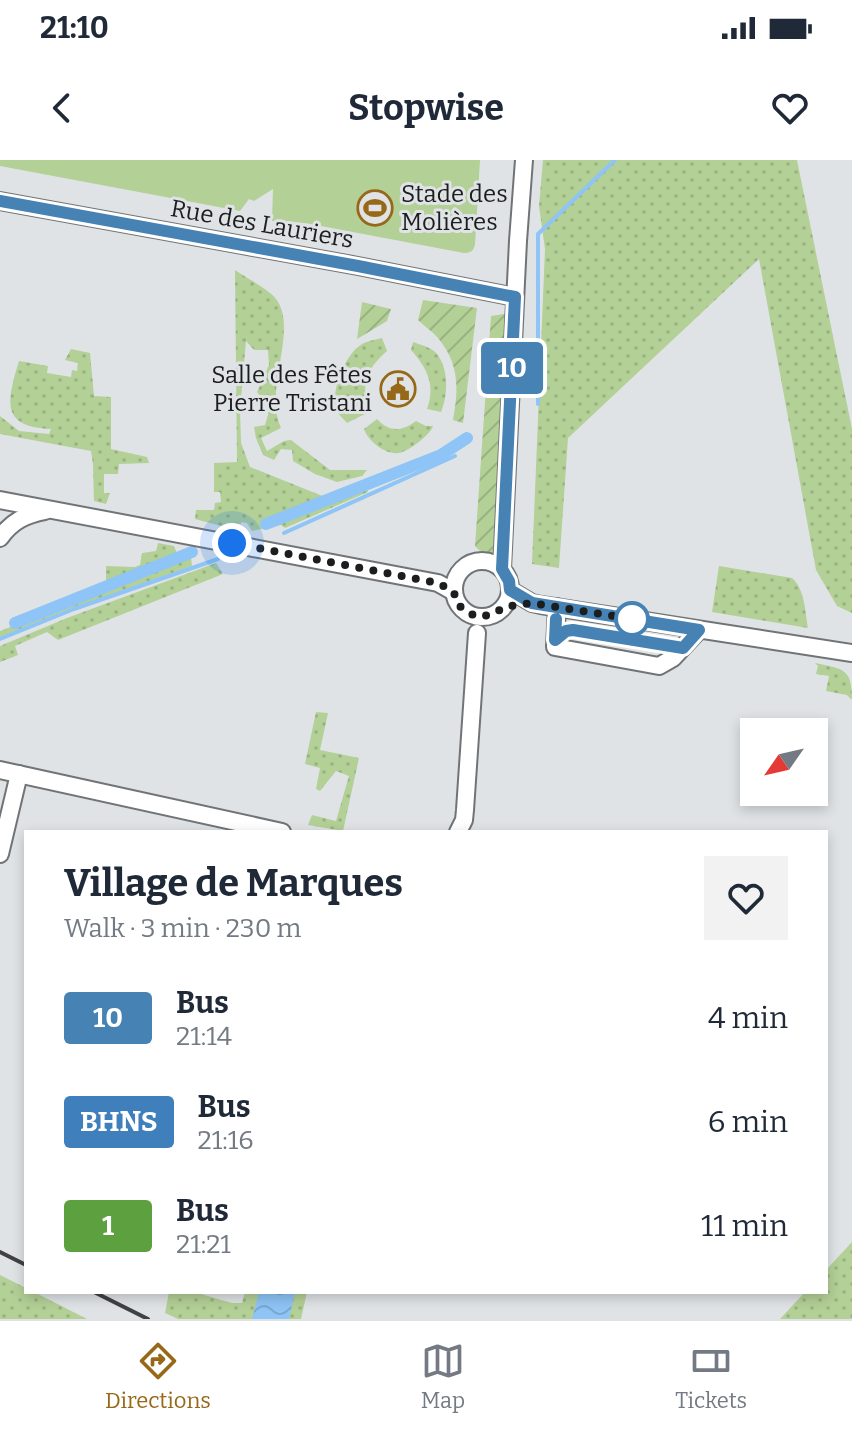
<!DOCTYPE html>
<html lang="en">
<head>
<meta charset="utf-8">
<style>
	:root { --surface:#fff; --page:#f2f2f3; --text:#1f2937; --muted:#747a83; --line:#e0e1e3; --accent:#966817 }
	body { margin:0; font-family:Bitter,serif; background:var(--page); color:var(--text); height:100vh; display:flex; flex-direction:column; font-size:30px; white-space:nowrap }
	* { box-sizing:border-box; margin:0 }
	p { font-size:26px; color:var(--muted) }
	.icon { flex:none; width:44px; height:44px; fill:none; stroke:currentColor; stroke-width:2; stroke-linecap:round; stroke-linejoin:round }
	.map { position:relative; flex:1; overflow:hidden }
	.panel { position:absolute; left:24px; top:670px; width:804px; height:464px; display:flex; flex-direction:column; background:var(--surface); border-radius:0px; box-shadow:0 4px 12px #0003 }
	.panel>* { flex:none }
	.badge { padding:0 16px; border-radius:6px; font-size:28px; line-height:52px }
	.needle { width:52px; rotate:236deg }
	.fabs { position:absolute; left:740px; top:558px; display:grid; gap:16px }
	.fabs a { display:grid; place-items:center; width:88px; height:88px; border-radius:0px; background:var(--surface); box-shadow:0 4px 12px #0003; font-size:40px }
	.you { position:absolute; width:40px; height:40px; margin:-20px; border:6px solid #fff; border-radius:50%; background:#1a73e8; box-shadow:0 0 0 12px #1a73e833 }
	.map>.badge { position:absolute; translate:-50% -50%; box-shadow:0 0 0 4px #fff }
	.round { display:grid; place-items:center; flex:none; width:84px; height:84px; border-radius:0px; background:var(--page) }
	.headline { display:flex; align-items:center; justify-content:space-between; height:136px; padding:0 40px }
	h1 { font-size:38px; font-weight:700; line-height:60px }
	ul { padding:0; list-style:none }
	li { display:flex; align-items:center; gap:24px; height:104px; padding:0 40px }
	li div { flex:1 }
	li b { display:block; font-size:30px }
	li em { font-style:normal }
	li .badge { min-width:88px; font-weight:700; text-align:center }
	.status { display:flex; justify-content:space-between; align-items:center; height:56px; padding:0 40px; background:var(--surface); direction:ltr }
	.status svg { height:22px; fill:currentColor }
	header { display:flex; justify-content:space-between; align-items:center; height:104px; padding:0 40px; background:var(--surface); font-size:36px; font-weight:700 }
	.menu { display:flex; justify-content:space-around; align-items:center; height:112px; border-top:2px solid var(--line); background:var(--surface); font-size:22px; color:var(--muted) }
	.menu a { display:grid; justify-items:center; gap:4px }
	.menu .on { color:var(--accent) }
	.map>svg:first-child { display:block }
	.grass { fill:url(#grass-dots) }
	.garden { fill:url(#garden-furrows) }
	.pitch { fill:#b3d096 }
	.water { fill:url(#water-waves) }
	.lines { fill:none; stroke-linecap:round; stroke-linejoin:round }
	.stream { stroke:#8ec4f6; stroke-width:4 }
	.canal { stroke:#8ec4f6; stroke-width:12 }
	.minor-casing { stroke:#717477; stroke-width:20 }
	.minor { stroke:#fff; stroke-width:16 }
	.rail { stroke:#3f4142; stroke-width:4 }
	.line-casing { stroke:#fff; stroke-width:18 }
	.line { stroke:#4682b4; stroke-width:12 }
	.walk { stroke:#1c1d1e; stroke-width:8; stroke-dasharray:0 14.4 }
	.stop-dot { fill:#fff; stroke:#4682b4; stroke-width:4 }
	.labels { text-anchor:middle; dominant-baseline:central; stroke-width:6; stroke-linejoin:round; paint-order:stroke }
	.poi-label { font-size:24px; fill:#1c1d1e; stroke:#dfe3e6; text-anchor:start }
	.street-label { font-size:24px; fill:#1c1d1e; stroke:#dfe3e6 }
</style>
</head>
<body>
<div class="status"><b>21:10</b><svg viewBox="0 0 49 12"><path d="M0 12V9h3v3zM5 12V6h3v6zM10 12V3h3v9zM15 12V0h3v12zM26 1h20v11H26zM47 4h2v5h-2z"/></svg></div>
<header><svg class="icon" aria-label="back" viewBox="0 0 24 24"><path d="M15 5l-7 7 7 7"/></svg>Stopwise<svg class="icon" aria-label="heart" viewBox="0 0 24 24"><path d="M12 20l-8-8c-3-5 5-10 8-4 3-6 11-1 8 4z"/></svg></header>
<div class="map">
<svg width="852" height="1159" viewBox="0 0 852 1159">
	<defs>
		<pattern id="grass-dots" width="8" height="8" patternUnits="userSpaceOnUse" patternTransform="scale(2)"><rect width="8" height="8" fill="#b3d096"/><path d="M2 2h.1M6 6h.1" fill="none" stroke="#99b281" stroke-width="1.8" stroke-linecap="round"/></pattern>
		<pattern id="garden-furrows" width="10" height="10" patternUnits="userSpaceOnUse" patternTransform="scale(2)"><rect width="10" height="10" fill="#b3d096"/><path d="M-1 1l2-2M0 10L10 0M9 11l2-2" fill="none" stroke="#99b281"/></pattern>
		<pattern id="water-waves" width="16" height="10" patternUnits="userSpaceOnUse" patternTransform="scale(2)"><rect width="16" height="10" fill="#8ec4f6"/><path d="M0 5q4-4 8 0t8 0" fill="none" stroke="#7aa8d2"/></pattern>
	</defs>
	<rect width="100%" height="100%" fill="#dfe3e6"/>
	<g class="grass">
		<path d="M543 0H797L852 269V453L837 446 816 410 759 99 568 278 559 408 532 404 545 89 539 46Z"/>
		<path d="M235 110C245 117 271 131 276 139 299 170 263 228 281 268L261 278 267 291 284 281 291 280 330 310H367L362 316 337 322 315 314 293 301 292 290 281 289 274 300 263 295 256 278 254 267 265 265 270 248 257 232 269 205 268 190H254L246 181 240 250 241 283 250 307 325 337 367 328 368 332 285 368 281 365 252 371 247 363 242 362 236 370 195 359 196 350H214L215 343 221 342 220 332H214V303L237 302Z"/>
		<path d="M382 178 387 191C364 211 363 224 367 253L347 263C344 259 340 256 338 253 328 236 344 198 358 187 365 181 374 180 382 178Z"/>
		<path d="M413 182C421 185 431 187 437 194 449 209 448 236 441 252L427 249C436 225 427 208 411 190Z"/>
		<path d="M71 189 90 193 94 236 111 237V289L147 297 149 303 119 304 118 314H104V333H110L106 344 94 341 93 304 91 291 0 274V256L19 271 49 274 51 269C0 267 7 241 19 201L48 206 47 213 71 217 72 210 77 211 78 203 65 200Z"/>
		<path d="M377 259C389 272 402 272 416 261L426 266H433C430 275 409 291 399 293 385 295 368 281 364 269Z"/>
		<path d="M158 383 174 386 178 396 106 424V406L135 407 140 405 142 393 156 391Z"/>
		<path d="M191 397 192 406 72 448 0 477V471Z"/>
		<path d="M216 403 223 414 58 480 47 472 15 486 18 495 0 502V486L67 458Z"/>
		<path d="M719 406 792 418C805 429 805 452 808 468L712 452Z"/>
		<path d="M815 503C843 509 852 508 852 539H851L847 535 826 531 829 516 816 514 818 506Z"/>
		<path d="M316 552 328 553 320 590 359 598 343 671 308 665 312 655 336 661 349 616 336 611 320 631 316 629 320 608 305 604Z"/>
		<path d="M852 1082V1159H780L805 1132H826V1110Z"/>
		<path d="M0 1115 26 1128V1132H34L87 1159H0Z"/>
		<path d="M169 1132H194L232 1143H242L245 1132H307L301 1159H178L165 1153Z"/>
	</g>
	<g class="garden">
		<path d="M423 140 477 148 463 263 453 260C459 229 459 203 438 178 432 171 424 166 418 160Z"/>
		<path d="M362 142 391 149 387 161 357 179Z"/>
		<path d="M510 153 493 393H482L475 386 491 156Z"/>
	</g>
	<path class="pitch" d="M0 0H480L475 85C473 91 471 93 464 93L305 63 272 61 273 29 254 41 249 39 240 51 0 6Z"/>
	<path class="water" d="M259 1132H295L289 1159H252Z"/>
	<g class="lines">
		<g class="stream">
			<path d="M538 244V74L615 0"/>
			<path d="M284 373 455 296"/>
			<path d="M0 479 74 449 218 399"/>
		</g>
		<g class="canal">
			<path d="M266 364 441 295 467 278"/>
			<path d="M15 463 192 392"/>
		</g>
		<defs>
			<g id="minor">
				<path d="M0 41 358 106 515 137"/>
				<path d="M0 340 438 423 454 432"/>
				<path d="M0 378C12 361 25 355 45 351"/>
				<circle cx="482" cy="429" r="28"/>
				<path d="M502 409 518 81 524 0"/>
				<path d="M510 430 532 443 541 445 852 493"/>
				<path d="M557 447 555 487 659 506 673 498 699 470"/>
				<path d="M0 610 282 672"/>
				<path d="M458 672 464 660 465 650 477 473"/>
				<path d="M0 694 19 614"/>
			</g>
		</defs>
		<use href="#minor" class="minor-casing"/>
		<use href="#minor" class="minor"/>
		<g class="rail">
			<path d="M0 1092 26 1105"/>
			<path d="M94 1132 148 1159"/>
		</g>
	</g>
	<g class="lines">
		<defs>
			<path id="line" d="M0 41 358 106 515 137 502 409 509 421 510 430 532 443 699 470 683 488 573 470 566 471 555 480 556 459"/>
		</defs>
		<use href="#line" class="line-casing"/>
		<use href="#line" class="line"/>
		<path class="walk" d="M232 383 438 423 454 432 456 441 463 450 478 457 494 454 504 447 532 443 632 459"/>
	</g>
	<defs>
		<symbol id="stadium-ring" viewBox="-11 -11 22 22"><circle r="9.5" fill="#dfe3e6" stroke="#966817" stroke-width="1.5"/><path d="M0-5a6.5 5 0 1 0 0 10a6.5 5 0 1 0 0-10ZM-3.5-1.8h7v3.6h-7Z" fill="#966817"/></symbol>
		<symbol id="civic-ring" viewBox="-11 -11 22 22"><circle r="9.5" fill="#dfe3e6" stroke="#966817" stroke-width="1.5"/><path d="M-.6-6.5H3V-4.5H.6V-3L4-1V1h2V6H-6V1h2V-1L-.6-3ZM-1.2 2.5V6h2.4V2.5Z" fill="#966817"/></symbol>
	</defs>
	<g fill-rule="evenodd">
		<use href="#stadium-ring" x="355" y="28" width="40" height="40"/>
		<use href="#civic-ring" x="378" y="209" width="40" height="40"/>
	</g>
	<circle class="stop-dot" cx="632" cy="459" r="16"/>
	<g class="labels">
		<g class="poi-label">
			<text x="401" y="34">Stade des<tspan x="401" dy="28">Molières</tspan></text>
			<text x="372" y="215" text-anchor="end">Salle des Fêtes<tspan x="372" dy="28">Pierre Tristani</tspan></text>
		</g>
		<g class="street-label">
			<text transform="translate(262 64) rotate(10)">Rue des Lauriers</text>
		</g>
	</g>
</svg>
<div class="fabs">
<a><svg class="needle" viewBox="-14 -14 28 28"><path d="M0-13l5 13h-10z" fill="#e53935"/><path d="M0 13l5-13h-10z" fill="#747a83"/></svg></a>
</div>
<div class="you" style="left:232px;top:383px"></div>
<b class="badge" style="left:512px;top:208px;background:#4682b4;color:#fff">10</b>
<section class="panel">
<div class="headline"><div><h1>Village de Marques</h1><p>Walk · 3 min · 230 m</p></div><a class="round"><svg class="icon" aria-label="heart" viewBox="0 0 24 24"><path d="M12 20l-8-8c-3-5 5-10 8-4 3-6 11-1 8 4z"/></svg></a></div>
<ul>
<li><span class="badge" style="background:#4682b4;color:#fff">10</span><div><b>Bus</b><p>21:14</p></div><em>4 min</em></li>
<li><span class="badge" style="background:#3f7fbc;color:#fff">BHNS</span><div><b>Bus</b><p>21:16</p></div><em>6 min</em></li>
<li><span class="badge" style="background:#5da040;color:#fff">1</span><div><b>Bus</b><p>21:21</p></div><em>11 min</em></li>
</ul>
</section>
</div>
<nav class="menu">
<a class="on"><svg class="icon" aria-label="directions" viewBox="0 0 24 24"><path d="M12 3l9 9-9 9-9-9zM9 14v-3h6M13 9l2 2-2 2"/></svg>Directions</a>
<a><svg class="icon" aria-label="map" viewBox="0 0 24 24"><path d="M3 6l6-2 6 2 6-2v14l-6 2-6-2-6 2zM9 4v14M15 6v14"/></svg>Map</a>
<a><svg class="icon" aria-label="tickets" viewBox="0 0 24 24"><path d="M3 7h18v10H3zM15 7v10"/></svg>Tickets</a>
</nav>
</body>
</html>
